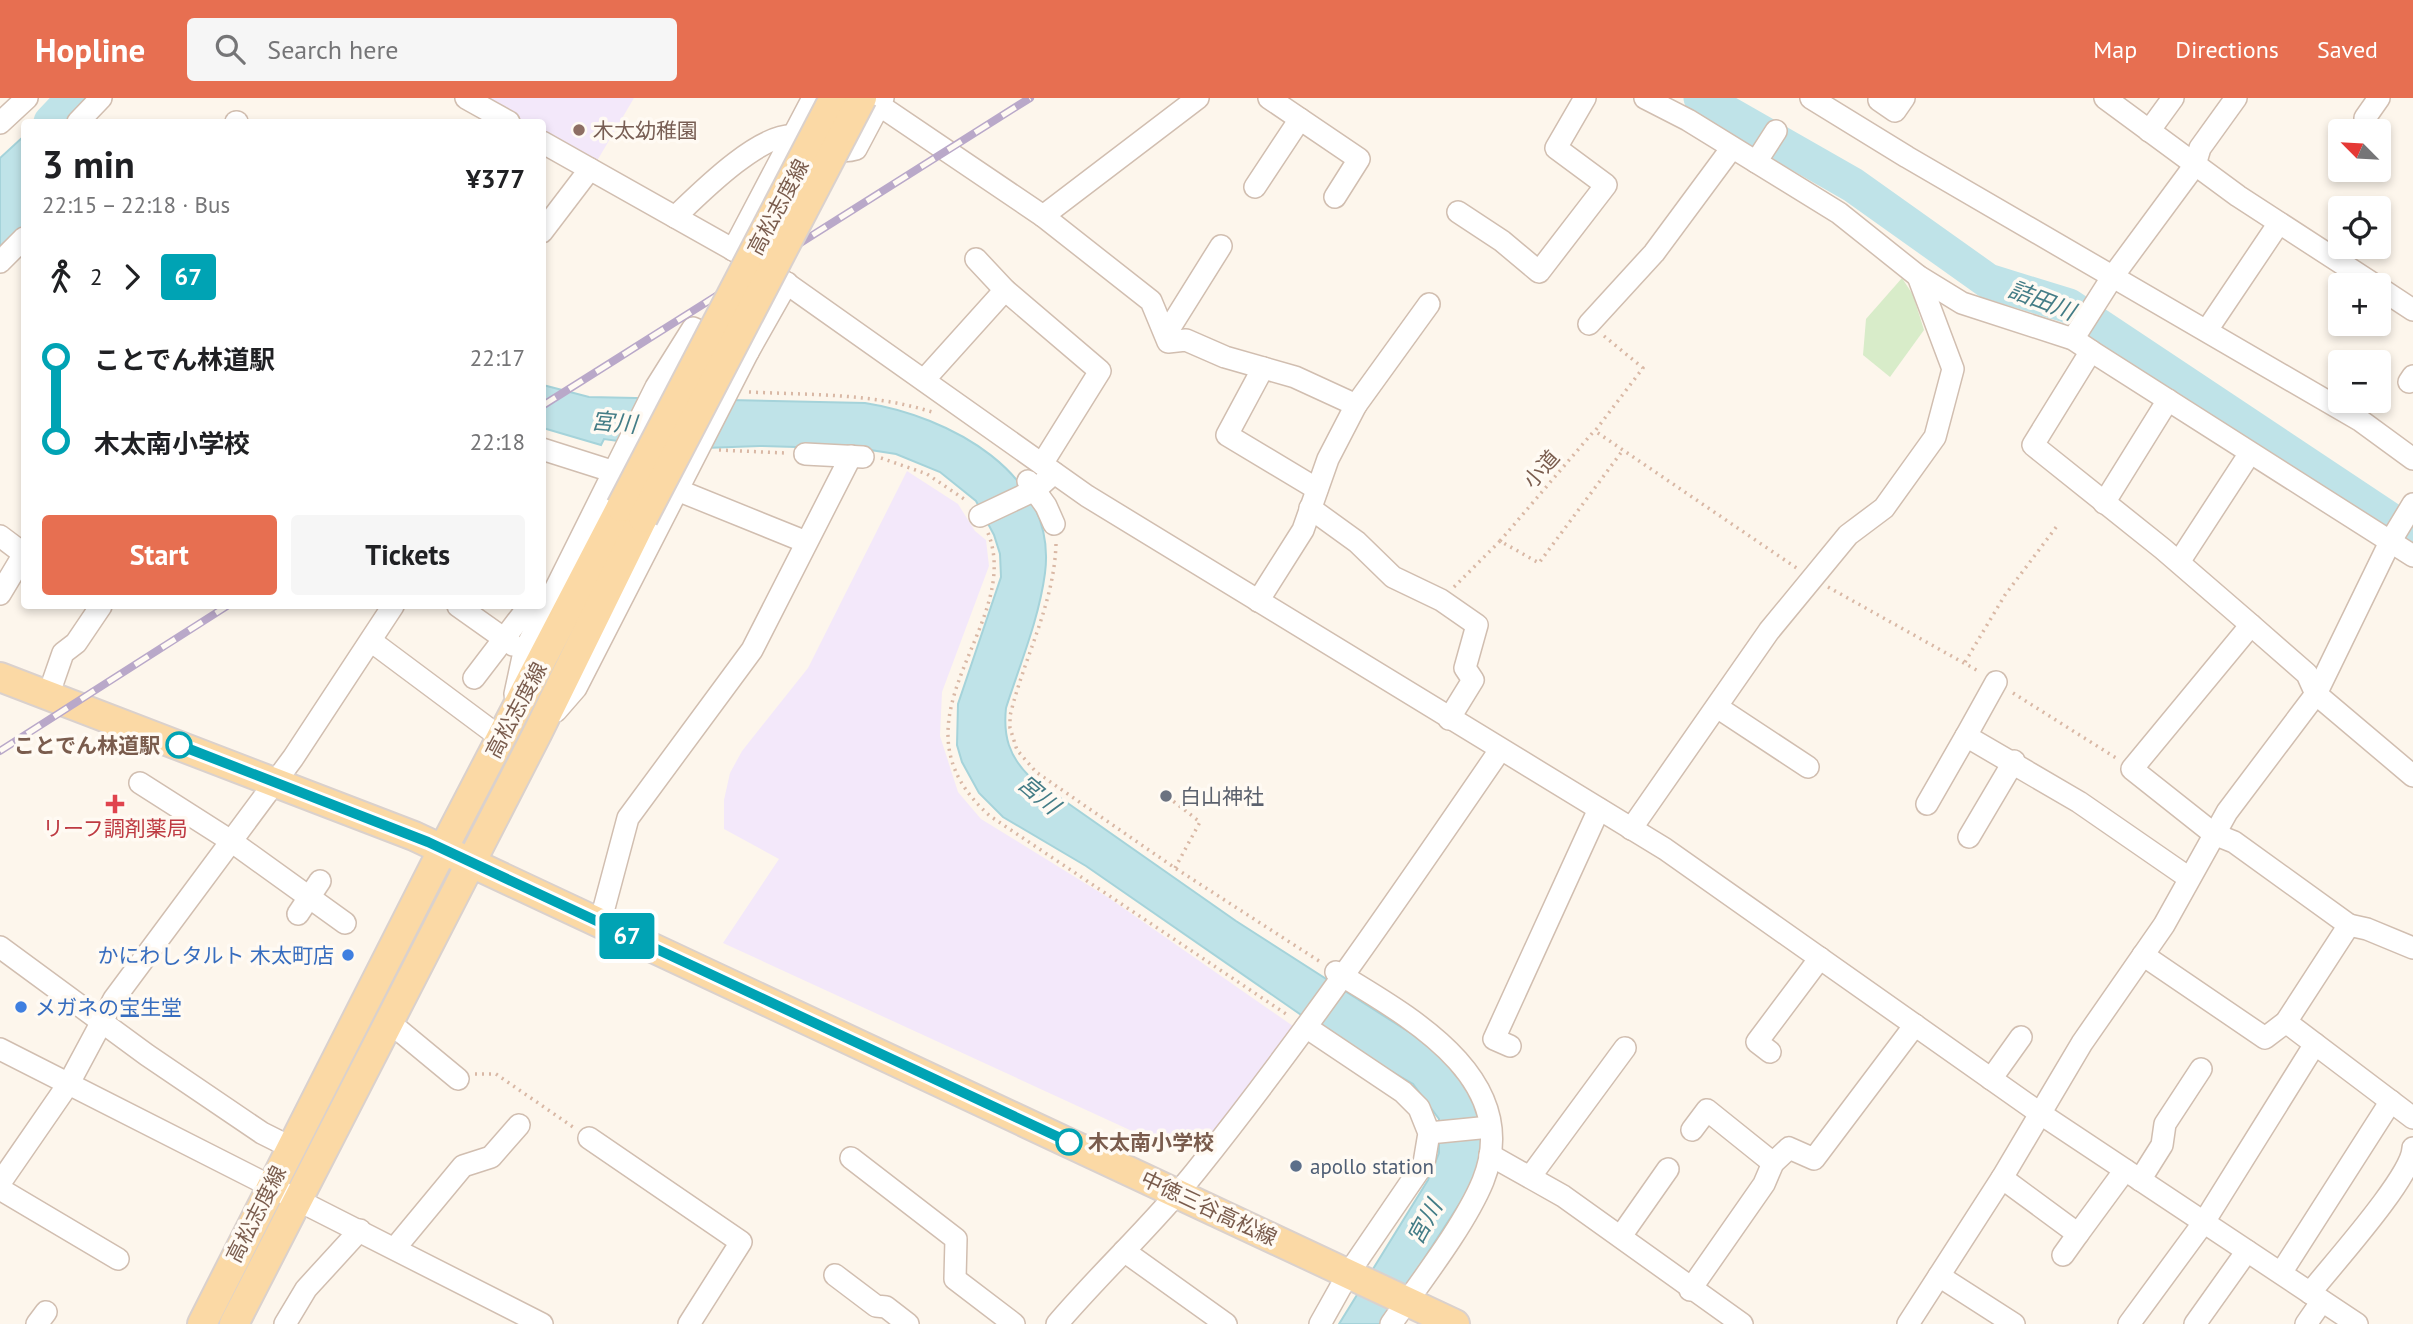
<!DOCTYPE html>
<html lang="en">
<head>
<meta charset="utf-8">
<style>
	:root { --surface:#fff; --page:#f6f6f6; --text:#202124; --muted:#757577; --accent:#e76f51 }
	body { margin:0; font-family:"PT Sans","Noto Sans JP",sans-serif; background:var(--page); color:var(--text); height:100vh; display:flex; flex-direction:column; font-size:26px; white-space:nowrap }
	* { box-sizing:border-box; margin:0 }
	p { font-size:23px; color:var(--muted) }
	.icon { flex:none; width:38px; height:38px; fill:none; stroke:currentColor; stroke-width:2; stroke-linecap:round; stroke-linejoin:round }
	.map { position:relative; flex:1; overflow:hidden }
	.drawer { position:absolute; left:21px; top:21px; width:525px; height:490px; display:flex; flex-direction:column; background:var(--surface); border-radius:7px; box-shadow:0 4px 10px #0003 }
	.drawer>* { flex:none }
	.badge { padding:0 14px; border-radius:5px; font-size:24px; line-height:46px }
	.needle { width:46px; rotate:294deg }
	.tools { position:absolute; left:2328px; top:21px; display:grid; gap:14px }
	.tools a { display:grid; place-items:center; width:63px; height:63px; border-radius:7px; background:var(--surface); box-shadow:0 4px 10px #0003; font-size:35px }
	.map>.badge { position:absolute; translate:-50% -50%; box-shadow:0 0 0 4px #fff }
	.legs { display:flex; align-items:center; gap:10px; height:77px; padding:0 21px; font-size:23px }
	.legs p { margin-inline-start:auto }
	.head { display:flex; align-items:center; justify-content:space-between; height:119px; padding:0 21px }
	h1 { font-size:38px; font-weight:600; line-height:52px }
	.cta { display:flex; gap:14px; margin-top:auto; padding:14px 21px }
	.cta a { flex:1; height:80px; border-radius:7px; background:var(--accent); color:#fff; font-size:28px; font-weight:600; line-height:80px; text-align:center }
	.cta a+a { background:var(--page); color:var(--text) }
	ul { padding:0 21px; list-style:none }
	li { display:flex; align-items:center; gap:24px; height:84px; font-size:26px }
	li i { display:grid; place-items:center; width:10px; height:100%; margin:0 9px; background:currentColor }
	li i::after { content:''; width:18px; height:18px; margin:-9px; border:5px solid; border-radius:50%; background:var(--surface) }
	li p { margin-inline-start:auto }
	li:first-child i { background:linear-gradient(#0000 50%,currentColor 0) }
	li:last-child i { background:linear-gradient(currentColor 50%,#0000 0) }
	header { display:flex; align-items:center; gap:42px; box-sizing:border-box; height:98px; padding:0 35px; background:var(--accent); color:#fff }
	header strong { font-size:33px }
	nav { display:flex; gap:38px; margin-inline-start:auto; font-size:24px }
	.search { width:490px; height:63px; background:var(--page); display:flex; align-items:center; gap:18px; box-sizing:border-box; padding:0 24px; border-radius:7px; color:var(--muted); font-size:26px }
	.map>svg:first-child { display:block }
	.education { fill:#f3e8fa }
	.green { fill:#d8ecc9 }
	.water { fill:#bfe3e8; stroke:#a5d3da; stroke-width:2 }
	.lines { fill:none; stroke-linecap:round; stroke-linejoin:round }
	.river { stroke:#bfe3e8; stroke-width:35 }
	.minor-casing { stroke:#d1beb0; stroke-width:24 }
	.major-casing { stroke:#dad1cd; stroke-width:32 }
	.path { stroke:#d9b8a5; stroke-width:3.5; stroke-dasharray:2 5; stroke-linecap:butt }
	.minor { stroke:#fff; stroke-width:21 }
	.major { stroke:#fbd9a5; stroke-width:28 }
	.rail-casing { stroke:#b9a8c9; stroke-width:8 }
	.rail { stroke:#fffaf3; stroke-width:5; stroke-dasharray:16; stroke-linecap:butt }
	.major-bridge-casing { stroke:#dad1cd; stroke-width:32; stroke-linecap:butt }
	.major-bridge { stroke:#fbd9a5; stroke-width:28 }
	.line-1-casing { stroke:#fff; stroke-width:16 }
	.line-1 { stroke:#00a3b4; stroke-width:10 }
	.education-dot { fill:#8d6e63; stroke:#fffaf3; stroke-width:2.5 }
	.stop-1-dot { fill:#fff; stroke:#00a3b4; stroke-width:3.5 }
	.worship-dot { fill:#6b7280; stroke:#fffaf3; stroke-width:2.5 }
	.health-dot { fill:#e0444e; stroke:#fffaf3; stroke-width:2.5 }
	.shop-dot { fill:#3f7fe0; stroke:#fffaf3; stroke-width:2.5 }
	.service-dot { fill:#5c6f8a; stroke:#fffaf3; stroke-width:2.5 }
	.labels { text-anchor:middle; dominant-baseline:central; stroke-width:7; stroke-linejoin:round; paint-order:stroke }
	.education-label { font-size:21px; fill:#785e54; stroke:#fffaf3; text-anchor:start }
	.street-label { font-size:21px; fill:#7a5c4d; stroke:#fffaf3 }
	.stop-label { font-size:21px; font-weight:bold; fill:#7a5c4d; stroke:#fffaf3; text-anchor:end }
	.worship-label { font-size:21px; fill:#5b616d; stroke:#fffaf3; text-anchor:start }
	.health-label { font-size:21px; fill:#be3a42; stroke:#fffaf3 }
	.shop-label { font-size:21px; fill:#366cbe; stroke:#fffaf3; text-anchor:end }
	.service-label { font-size:21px; fill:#4e5e75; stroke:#fffaf3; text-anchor:start }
	.water-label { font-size:23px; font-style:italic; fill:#437c86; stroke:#fffaf3 }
</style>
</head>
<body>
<header>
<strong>Hopline</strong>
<div class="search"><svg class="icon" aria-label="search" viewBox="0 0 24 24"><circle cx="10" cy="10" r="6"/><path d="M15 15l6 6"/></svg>Search here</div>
<nav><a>Map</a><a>Directions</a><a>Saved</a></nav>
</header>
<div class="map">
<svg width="2413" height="1226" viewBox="0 0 2413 1226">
	<rect width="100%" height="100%" fill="#fdf6ec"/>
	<g class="education">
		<path d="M475 0H634L594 68 543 39 542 24H518Z"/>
		<path d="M907 373 958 406 975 433 986 442 989 468 942 594 940 638 958 694 981 721 1109 800 1293 928 1211 1038 1202 1031 1182 1056 723 845 779 761 724 731V702L730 675 742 653 808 570Z"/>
	</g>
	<path class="green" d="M1902 180 1913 197 1924 232 1890 279 1863 257 1866 221Z"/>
	<g class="water">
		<path d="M24 38V131L0 153V60Z"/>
		<path d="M543 287 589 299 865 305C948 318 1058 375 1045 475 1039 521 1020 566 1006 610 1003 638 1009 658 1029 678L1236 823 1412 936 1452 968 1476 1005 1483 1055 1469 1091 1382 1226H1339L1428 1082 1439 1055V1021L1413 986 1333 939 1086 768 1003 719 979 695 962 664 957 647 958 606 1001 479 1000 456 994 437 976 403 940 374 896 356 864 351 760 348 676 351 604 341 601 347 543 330Z"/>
	</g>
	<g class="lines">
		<g class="river">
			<path d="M1701 0 1853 87 1988 183 2069 208 2413 437"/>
			<path d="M51 24 74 0"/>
		</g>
		<defs>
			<g id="minor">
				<path d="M466 0 509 24"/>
				<path d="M1269 0 1359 61 1335 99"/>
				<path d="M1645 0 1688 22 1839 115 1918 178 1962 205 2073 241 2091 253"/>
				<path d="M1811 0 1907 59 2361 323 2413 361"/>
				<path d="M2105 0 2238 98 2375 187"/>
				<path d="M1879 2 1895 13 1904 0"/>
				<path d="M879 7 1043 118 1198 0"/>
				<path d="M2365 20 2379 0"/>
				<path d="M78 24 101 0"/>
				<path d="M236 24H237"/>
				<path d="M0 25 27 0"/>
				<path d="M2149 33 2173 0"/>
				<path d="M542 44 762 168 1087 398 1665 751 2041 1016 2357 1226"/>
				<path d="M1756 64 1776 33"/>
				<path d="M1255 89 1300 21"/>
				<path d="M1458 114 1502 143 1539 174 1606 87 1556 50 1585 0"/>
				<path d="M1043 118 1151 203 1168 244 1186 242 1225 259 1295 279 1356 307 1328 361 1303 432 1258 503"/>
				<path d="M675 119C698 97 760 34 794 38 817 41 833 58 856 51L883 0"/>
				<path d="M542 134 590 71"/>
				<path d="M733 152 813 0"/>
				<path d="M976 161 1005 192 1100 273 1042 366"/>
				<path d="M0 164 24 140"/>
				<path d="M2378 189 2413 212"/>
				<path d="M1589 226 1654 155 1731 51"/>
				<path d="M2207 232 2279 125"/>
				<path d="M1166 236 1221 148"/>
				<path d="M2073 241 2113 178 2195 67 2200 50 2236 0"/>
				<path d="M1263 270 1227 337 1317 391"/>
				<path d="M924 282 1005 192"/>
				<path d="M2409 284 2413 278"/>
				<path d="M1356 307 1429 206"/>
				<path d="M542 351 627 378"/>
				<path d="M805 356 863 359"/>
				<path d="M1028 383 1046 408 1054 426"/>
				<path d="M665 387 806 444"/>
				<path d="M2104 405 2168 302"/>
				<path d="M1310 410 1357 444 1393 479 1441 502 1477 527 1465 570 1473 582 1449 621"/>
				<path d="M980 418 1035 392 1054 375"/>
				<path d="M0 438 24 456 0 496"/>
				<path d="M2413 458 2091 253 2033 347 2163 451 2251 527 2307 576 2316 596 2413 678"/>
				<path d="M2179 464 2250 355"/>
				<path d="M458 508 513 547"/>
				<path d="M371 543 501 640 505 626"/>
				<path d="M474 580 529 508"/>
				<path d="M1996 584 1966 638 2079 704 2189 780"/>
				<path d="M515 596 524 554 656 289 693 230 748 254 787 185"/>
				<path d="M48 598 63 555 76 545 101 508"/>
				<path d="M1717 609 1808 669"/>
				<path d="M556 613 576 590 748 254"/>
				<path d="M140 685 231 743 345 825"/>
				<path d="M1927 706 1966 638"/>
				<path d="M1631 731 1769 533 1848 437 1884 410 1935 339 1953 271 1918 178"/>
				<path d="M1969 739 2014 663"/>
				<path d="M298 816 320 783"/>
				<path d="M600 825 628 720 752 552 851 358"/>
				<path d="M2349 827 2367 831 2413 850"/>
				<path d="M0 849 147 957 262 1035 290 1049"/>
				<path d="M2143 857 2265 940 2286 924 2349 827 2234 744 2214 736 2132 671 2251 527"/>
				<path d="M1336 874C1408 918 1524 980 1483 1083 1465 1127 1419 1186 1391 1226"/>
				<path d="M2286 924 2413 1020"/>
				<path d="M387 927 400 933 458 981"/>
				<path d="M1306 929 1403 994 1419 1010 1429 1035 1424 1065 1348 1176 1320 1226"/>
				<path d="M1510 948 1494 941 1599 711"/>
				<path d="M0 951 542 1226"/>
				<path d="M1770 954 1757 944 1820 860"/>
				<path d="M1991 981 2021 939"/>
				<path d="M1692 1032 1707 1012 1773 1065"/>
				<path d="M1429 1035 1490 1029"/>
				<path d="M589 1040 741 1144 689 1226"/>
				<path d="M1490 1057 1563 1098 1742 1226"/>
				<path d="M851 1060 956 1141 955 1181 1014 1226"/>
				<path d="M1530 1079 1625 950"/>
				<path d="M2002 1080 2078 1136 2063 1157"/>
				<path d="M2140 1082 2162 1047 2165 1026 2201 971"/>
				<path d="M0 1085 69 985 114 901 293 660 393 508"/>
				<path d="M0 1091 118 1161"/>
				<path d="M2078 1136 2125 1072"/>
				<path d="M1621 1138 1668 1071"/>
				<path d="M395 1150 463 1068 491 1059 519 1027"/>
				<path d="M1124 1153 1226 1226"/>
				<path d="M2281 1175 2391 1003"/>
				<path d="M835 1177 876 1208 886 1209 908 1226"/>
				<path d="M1939 1178 2014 1226"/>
				<path d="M1690 1192 1764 1086 1773 1065 1789 1050 1814 1061 1915 927"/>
				<path d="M2310 1195C2331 1168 2412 1079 2413 1050"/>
				<path d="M37 1226 46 1214"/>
				<path d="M285 1226 306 1191 360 1132"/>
				<path d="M1057 1226C1102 1173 1153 1127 1196 1073 1304 938 1402 795 1500 652"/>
				<path d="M1908 1226 2002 1080 2082 945 2164 827 2227 714 2316 596 2390 444 2413 406"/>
				<path d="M2129 1226 2204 1124 2315 946"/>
				<path d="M2195 1226 2247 1153"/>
				<path d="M2306 1226 2322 1203"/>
			</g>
			<g id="major">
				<path d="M0 579 414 738 1455 1226"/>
				<path d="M202 1226 443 751 621 409"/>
				<path d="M234 1226 538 634 643 420"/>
			</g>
		</defs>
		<use href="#minor" class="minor-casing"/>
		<use href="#major" class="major-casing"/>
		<g class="path">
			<path d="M1604 238 1643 270 1595 333 1798 471"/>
			<path d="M542 273 548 275"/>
			<path d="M749 294C811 297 872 295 932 314"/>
			<path d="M719 352 785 355"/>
			<path d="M881 360 927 376 967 403"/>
			<path d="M988 435C1025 528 880 621 990 718L1289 918"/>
			<path d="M1500 443 1594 333"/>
			<path d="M1056 446C1054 507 1024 559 1010 618V630L1017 652 1036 674 1175 770 1319 863"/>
			<path d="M1454 489 1500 443 1539 465 1623 352"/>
			<path d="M1828 489 1980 574"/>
			<path d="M1965 564 2005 497 2057 428"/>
			<path d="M2013 595 2116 660"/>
			<path d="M1168 699 1200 724 1175 770"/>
			<path d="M475 976H496L573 1029"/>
		</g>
		<use href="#minor" class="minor"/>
		<use href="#major" class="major"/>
		<defs>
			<g id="rail">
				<path d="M542 308 1030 0"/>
				<path d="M0 653 227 508"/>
			</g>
		</defs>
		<use href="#rail" class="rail-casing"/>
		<use href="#rail" class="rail"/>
		<defs>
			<g id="major-bridge">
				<path d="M621 409 834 0"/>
				<path d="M643 420 862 0"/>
			</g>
		</defs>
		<use href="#major-bridge" class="major-bridge-casing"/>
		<use href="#major-bridge" class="major-bridge"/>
	</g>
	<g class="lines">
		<defs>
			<path id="line-1" d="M179 647 428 744 1069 1044"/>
		</defs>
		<use href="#line-1" class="line-1-casing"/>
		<use href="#line-1" class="line-1"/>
	</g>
	<circle class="education-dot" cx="579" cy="32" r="7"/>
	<g class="stop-1-dot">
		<circle cx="179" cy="647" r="12"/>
		<circle cx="1069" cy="1044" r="12"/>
	</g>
	<circle class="worship-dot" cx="1166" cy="698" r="7"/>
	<path class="health-dot" d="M111.5 695.5h7v7h7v7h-7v7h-7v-7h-7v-7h7z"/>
	<g class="shop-dot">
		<circle cx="348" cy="857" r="7"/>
		<circle cx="21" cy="909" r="7"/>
	</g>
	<circle class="service-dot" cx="1296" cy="1068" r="7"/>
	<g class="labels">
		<g class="education-label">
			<text x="593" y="32">木太幼稚園</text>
		</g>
		<g class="street-label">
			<text transform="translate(778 109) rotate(-62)">高松志度線</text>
			<text transform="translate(1541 371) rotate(-49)">小道</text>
			<text transform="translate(516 612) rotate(-62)">高松志度線</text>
			<text transform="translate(1209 1110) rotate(25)">中徳三谷高松線</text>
			<text transform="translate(256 1116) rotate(-63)">高松志度線</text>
		</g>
		<g class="stop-label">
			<text x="160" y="647">ことでん林道駅</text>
			<text x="1088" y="1044" text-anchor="start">木太南小学校</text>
		</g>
		<g class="worship-label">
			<text x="1180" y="698">白山神社</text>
		</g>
		<g class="health-label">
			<text x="115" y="730">リーフ調剤薬局</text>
		</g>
		<g class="shop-label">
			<text x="334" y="857">かにわしタルト 木太町店</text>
			<text x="35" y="909" text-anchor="start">メガネの宝生堂</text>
		</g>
		<g class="service-label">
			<text x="1310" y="1068">apollo station</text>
		</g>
		<g class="water-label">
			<text transform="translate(2042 202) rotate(21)">詰田川</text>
			<text transform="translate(614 324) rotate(5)">宮川</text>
			<text transform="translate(1039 696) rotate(40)">宮川</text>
			<text transform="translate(1424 1124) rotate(-61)">宮川</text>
		</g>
	</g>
</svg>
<div class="tools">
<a><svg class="needle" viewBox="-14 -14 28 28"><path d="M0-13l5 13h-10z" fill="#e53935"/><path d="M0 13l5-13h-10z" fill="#757577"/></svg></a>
<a><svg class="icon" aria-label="locate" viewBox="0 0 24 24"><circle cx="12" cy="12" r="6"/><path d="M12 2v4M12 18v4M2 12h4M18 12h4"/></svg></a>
<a>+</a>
<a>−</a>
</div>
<b class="badge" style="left:627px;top:838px;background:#00a3b4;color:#fff">67</b>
<section class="drawer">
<div class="head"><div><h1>3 min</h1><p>22:15 – 22:18 · Bus</p></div><b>¥377</b></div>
<div class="legs"><svg class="icon" aria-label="walk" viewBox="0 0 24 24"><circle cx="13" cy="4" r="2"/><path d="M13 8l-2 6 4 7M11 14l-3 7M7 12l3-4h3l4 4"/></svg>2<svg class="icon" aria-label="forward" viewBox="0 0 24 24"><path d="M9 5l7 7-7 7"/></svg><b class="badge" style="background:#00a3b4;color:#fff">67</b></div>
<ul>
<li><i style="color:#00a3b4"></i><b>ことでん林道駅</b><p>22:17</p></li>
<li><i style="color:#00a3b4"></i><b>木太南小学校</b><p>22:18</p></li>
</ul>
<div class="cta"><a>Start</a><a>Tickets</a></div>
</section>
</div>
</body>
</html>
